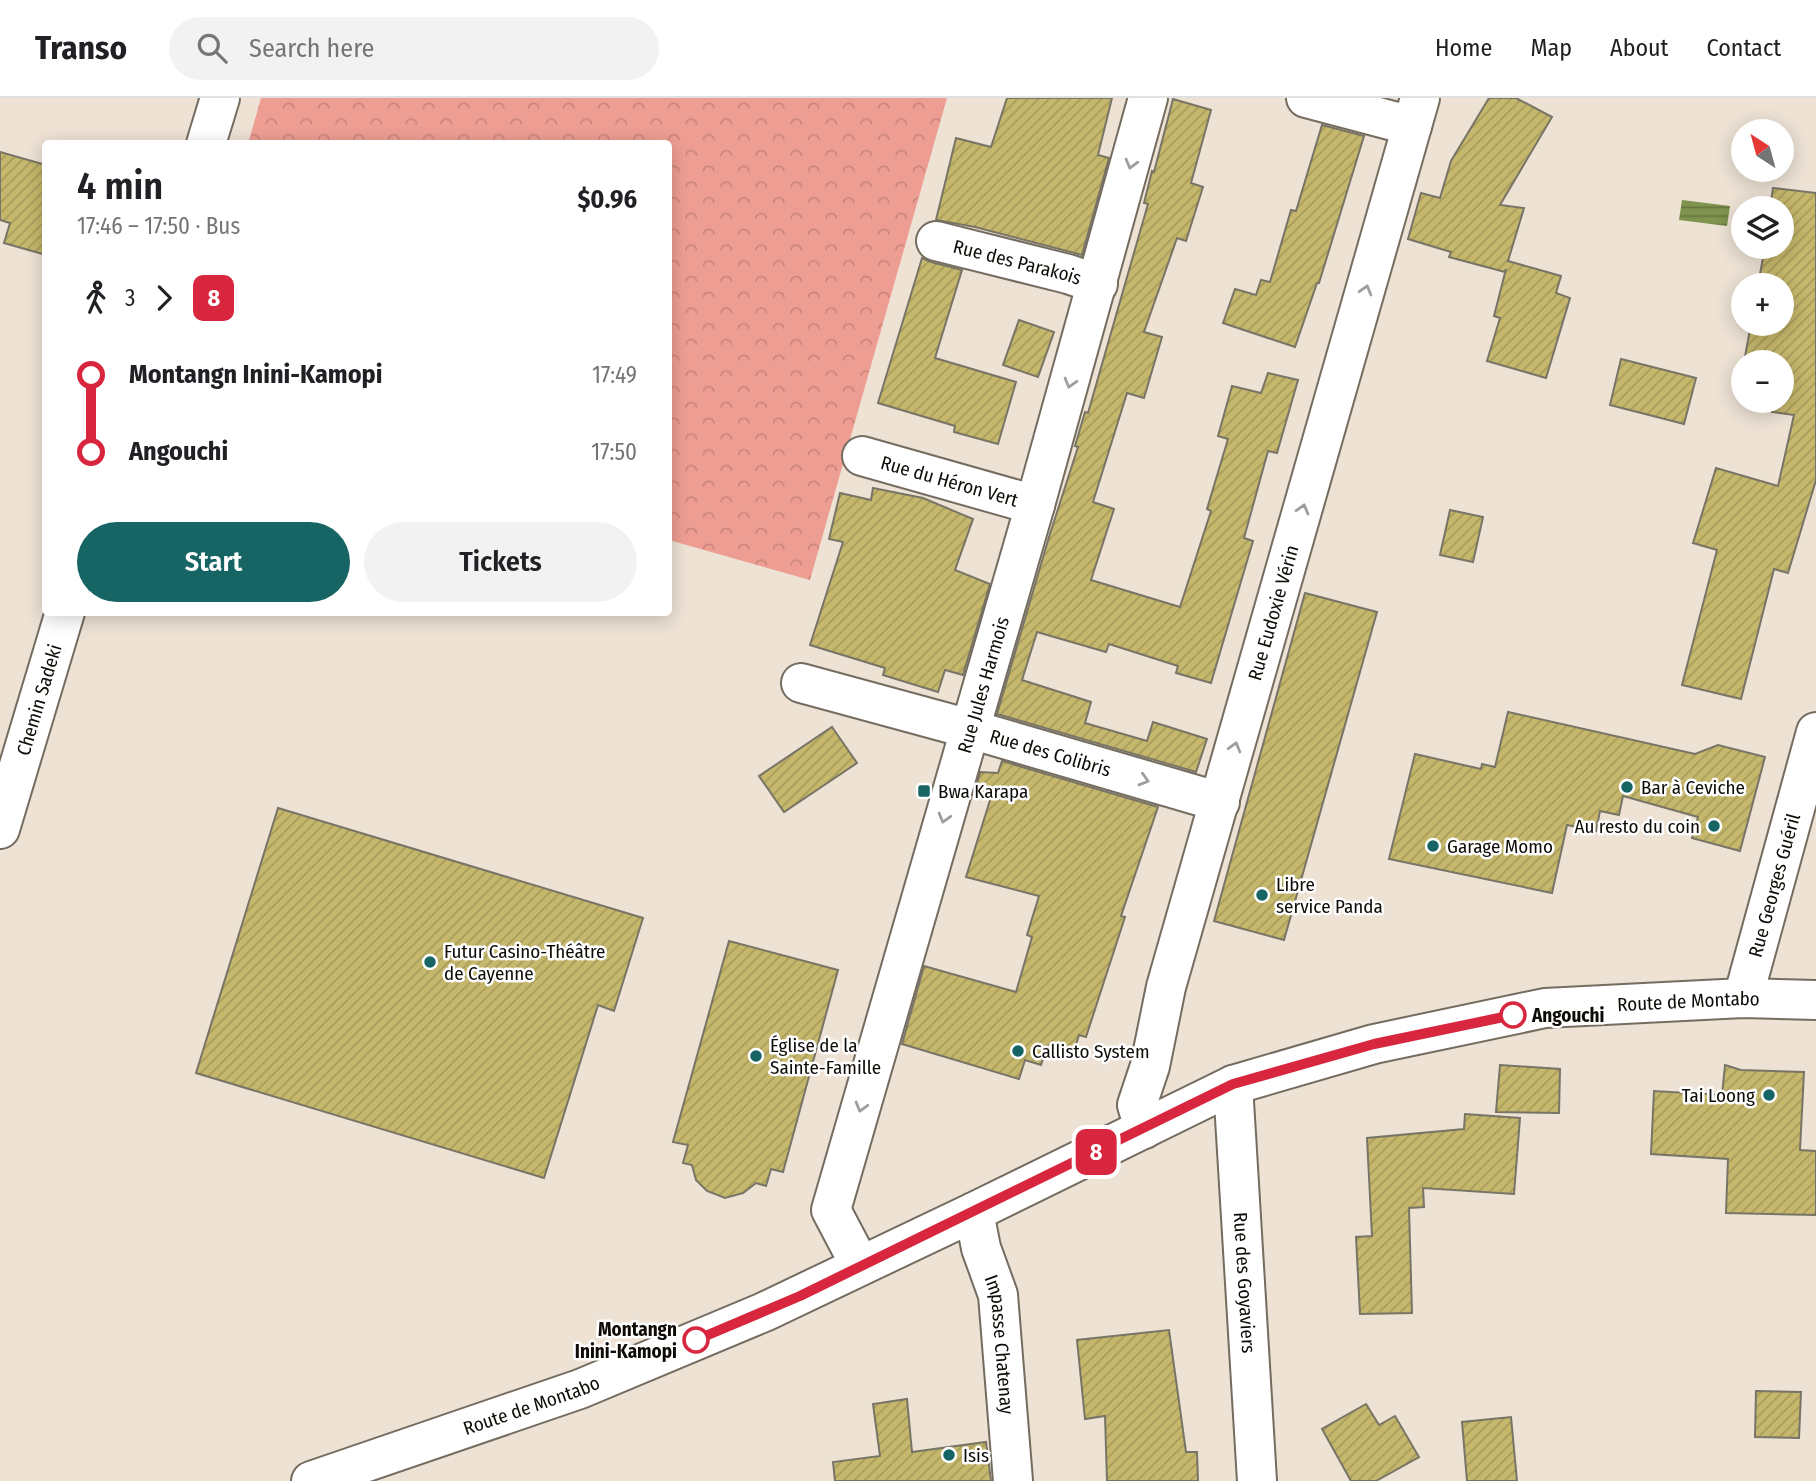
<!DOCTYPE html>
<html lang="en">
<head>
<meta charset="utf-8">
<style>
	:root { --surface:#fff; --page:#f2f2f2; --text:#202124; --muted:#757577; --line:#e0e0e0; --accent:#166564 }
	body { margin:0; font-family:"Fira Sans Condensed",sans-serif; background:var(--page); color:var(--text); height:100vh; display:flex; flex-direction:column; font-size:26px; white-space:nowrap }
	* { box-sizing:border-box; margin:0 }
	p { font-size:23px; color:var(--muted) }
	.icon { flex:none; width:38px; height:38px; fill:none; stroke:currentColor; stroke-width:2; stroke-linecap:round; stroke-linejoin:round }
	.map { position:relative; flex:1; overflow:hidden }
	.details { position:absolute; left:42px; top:42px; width:630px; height:476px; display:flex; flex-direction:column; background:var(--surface); border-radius:7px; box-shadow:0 4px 18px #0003 }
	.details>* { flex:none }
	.badge { padding:0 14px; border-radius:10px; font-size:24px; line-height:46px }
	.needle { width:46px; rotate:324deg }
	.fabs { position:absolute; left:1731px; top:21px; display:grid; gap:14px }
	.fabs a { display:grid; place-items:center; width:63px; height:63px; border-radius:50%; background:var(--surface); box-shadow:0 4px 18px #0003; font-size:35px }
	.map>.badge { position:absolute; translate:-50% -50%; box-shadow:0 0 0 4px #fff }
	.legs { display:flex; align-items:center; gap:10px; height:77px; padding:0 35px; font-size:23px }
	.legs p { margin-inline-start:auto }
	.summary { display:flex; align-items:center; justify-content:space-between; height:119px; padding:0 35px }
	h1 { font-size:38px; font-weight:600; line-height:52px }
	.cta { display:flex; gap:14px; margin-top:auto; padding:14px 35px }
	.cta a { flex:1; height:80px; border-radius:42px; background:var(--accent); color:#fff; font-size:28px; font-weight:600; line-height:80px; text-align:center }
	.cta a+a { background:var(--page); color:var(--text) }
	ul { padding:0 35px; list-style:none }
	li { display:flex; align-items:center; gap:24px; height:77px; font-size:26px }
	li i { display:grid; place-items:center; width:10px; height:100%; margin:0 9px; background:currentColor }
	li i::after { content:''; width:18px; height:18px; margin:-9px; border:5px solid; border-radius:50%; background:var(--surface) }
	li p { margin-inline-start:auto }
	li:first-child i { background:linear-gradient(#0000 50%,currentColor 0) }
	li:last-child i { background:linear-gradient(currentColor 50%,#0000 0) }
	header { display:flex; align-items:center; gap:42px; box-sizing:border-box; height:98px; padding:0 35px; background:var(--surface); border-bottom:2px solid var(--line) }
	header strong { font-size:33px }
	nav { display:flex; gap:38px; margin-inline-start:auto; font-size:24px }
	.search { width:490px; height:63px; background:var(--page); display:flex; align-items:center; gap:18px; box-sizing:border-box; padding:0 24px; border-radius:38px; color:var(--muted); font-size:26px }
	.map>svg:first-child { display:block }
	.forest { fill:url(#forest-crowns) }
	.water { fill:url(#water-rules) }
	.building { fill:url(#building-hatch); stroke:#787566; stroke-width:2 }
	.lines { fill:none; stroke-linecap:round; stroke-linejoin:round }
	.minor-casing { stroke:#756c60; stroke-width:42 }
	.secondary-casing { stroke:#756c60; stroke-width:42 }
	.minor { stroke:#fff; stroke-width:38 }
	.secondary { stroke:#fff; stroke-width:38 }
	.oneway { stroke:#9f9e9c }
	.line-1-casing { stroke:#fff; stroke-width:16 }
	.line-1 { stroke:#d7263d; stroke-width:10 }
	.poi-dot { fill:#166564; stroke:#fff; stroke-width:2.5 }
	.stop-1-dot { fill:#fff; stroke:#d7263d; stroke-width:3.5 }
	.labels { text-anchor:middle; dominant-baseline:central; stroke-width:5; stroke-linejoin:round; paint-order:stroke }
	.street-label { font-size:19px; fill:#0f0c07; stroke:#fff }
	.poi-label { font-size:19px; fill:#0f0c07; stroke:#fff; text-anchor:start }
	.stop-label { font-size:19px; font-weight:bold; fill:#0f0c07; stroke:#fff; text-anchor:start }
</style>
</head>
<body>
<header>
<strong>Transo</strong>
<div class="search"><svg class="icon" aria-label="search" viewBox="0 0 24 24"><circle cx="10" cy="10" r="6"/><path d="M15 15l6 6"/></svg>Search here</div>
<nav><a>Home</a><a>Map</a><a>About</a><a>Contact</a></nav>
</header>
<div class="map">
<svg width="1816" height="1383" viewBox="0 0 1816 1383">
	<defs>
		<pattern id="forest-crowns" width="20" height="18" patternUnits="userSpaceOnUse" patternTransform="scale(1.75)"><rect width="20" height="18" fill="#ee9d92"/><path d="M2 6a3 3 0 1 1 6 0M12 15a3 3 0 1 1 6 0" fill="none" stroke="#cb867c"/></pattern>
		<pattern id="water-rules" width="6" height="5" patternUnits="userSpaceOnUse" patternTransform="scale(1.75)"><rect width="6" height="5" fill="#7f944e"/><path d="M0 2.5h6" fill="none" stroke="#66773f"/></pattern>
		<pattern id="building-hatch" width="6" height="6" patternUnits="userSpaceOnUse" patternTransform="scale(1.75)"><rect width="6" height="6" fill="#c5b76b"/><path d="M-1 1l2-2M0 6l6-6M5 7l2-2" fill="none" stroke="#a89c5b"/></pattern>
	</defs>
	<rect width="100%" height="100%" fill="#ede2d4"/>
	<path class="forest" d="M261 0H947L810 482 669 442 668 46H248Z"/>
	<path class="water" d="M1682 102 1730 108 1727 128 1679 122Z"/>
	<g class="building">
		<path d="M1007 0H1112L1098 57 1109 60 1082 157 975 129 936 122 956 40 991 49Z"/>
		<path d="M1489 0H1516L1552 19 1500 107 1524 110 1508 163 1561 178 1556 195 1570 200 1546 280 1487 263 1500 220 1494 218 1506 171 1505 174 1449 159 1451 154 1408 141 1421 95 1440 100 1451 63Z"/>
		<path d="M1173 1 1211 12 1191 85 1203 89 1186 143 1177 140 1144 234 1162 239 1144 300 1127 295 1093 404 1114 411 1091 482 1180 509 1211 413 1207 411 1228 341 1218 338 1232 288 1261 295 1268 275 1298 282 1277 355 1268 353 1244 440 1253 443 1211 585 1176 575 1178 568 1109 546 1106 554 1037 534 1022 582 1091 604 1085 625 1147 643 1153 624 1207 641 1196 674 997 616 1049 439 1078 349 1075 348 1085 314 1088 315 1148 106 1144 105 1152 73 1154 74Z"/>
		<path d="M1322 27 1364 38 1319 185H1317L1295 249 1223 225 1235 191 1256 197 1261 182 1270 184 1291 112 1296 113Z"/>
		<path d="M0 54 46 67V157L4 145 10 125 0 122Z"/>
		<path d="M1773 90 1816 95V382L1788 475 1774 471 1741 601 1682 587 1717 452 1693 445 1716 370 1778 388 1794 317 1772 314V303H1782V264H1744L1751 226H1782V187H1758L1765 149H1782V110H1770Z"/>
		<path d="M922 160 931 164 962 172 935 260 1016 284 998 346 954 334 955 328 878 305Z"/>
		<path d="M1019 222 1054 234 1038 279 1003 267Z"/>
		<path d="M1621 261 1696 280 1684 326 1610 307Z"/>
		<path d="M873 390 923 400 973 421 955 472 990 486 963 577 945 572 938 594 883 577 885 570 810 547 843 444 829 441 840 395 871 402Z"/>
		<path d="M1450 412 1483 419 1473 464 1440 457Z"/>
		<path d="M1305 495 1377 514 1284 842 1214 823Z"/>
		<path d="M1508 614 1695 656 1718 647 1765 659 1740 753 1692 740 1698 719 1623 698 1619 717 1600 713 1596 733 1567 727 1552 795 1389 761 1415 656 1481 671 1482 666 1495 669Z"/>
		<path d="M832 629 857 665 784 714 759 678Z"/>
		<path d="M1002 663 1158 709 1121 818 1125 819 1086 939 1079 937 1073 956 1047 948 1041 967 1025 962 1019 981 902 946 924 868 1016 894 1032 839 1027 837 1039 798 966 779 991 699 975 694 980 674 998 675Z"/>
		<path d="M278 710 643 820 614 913 598 907 544 1080 196 975Z"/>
		<path d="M729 843 838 872 783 1074 771 1071 766 1088 756 1085 743 1095 725 1100 707 1093 696 1082 692 1067 683 1065 688 1047 673 1044Z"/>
		<path d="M1500 967 1560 971 1559 1015 1496 1014Z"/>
		<path d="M1725 967 1741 972 1804 974 1800 1052 1816 1053V1117L1726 1115 1728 1061 1651 1056 1654 993 1722 997Z"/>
		<path d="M1465 1016 1520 1020 1514 1096 1423 1090 1424 1109 1409 1110 1412 1215 1360 1216 1356 1139 1372 1138 1367 1040 1464 1031Z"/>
		<path d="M1169 1232 1186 1354H1197L1198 1383H1107L1105 1318 1085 1321 1077 1242Z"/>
		<path d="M1756 1293 1801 1294 1799 1340 1755 1339Z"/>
		<path d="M907 1301 912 1354 986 1344 991 1383H835L833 1364 880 1358 873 1306Z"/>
		<path d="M1366 1306 1379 1327 1395 1318 1419 1359 1376 1383H1351L1322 1331Z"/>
		<path d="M1511 1319 1517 1383H1467L1462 1324Z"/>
	</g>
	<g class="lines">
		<defs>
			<g id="minor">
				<path d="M1306 0 1412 28"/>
				<path d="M206 46 220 0"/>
				<path id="s1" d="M936 143 1068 176 1098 186"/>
				<path id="s2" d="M862 358 1035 407"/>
				<path id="s3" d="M801 585 970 631 1220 704"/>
				<path id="s4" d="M0 731 65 514"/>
				<path id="s5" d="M1743 900 1816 634"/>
				<path id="s6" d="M1233 987 1257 1383"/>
				<path id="s7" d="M1144 1031 1137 1007 1150 968 1166 889 1420 0"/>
				<path id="s8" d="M974 1114 981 1150 998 1197 1013 1383"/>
				<path id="s9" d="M860 1167 831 1112 1035 407 1148 0"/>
			</g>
			<g id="secondary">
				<path id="s10" d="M311 1383 580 1291 764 1214 974 1114 1233 987 1374 946 1545 910 1743 900 1816 902"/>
			</g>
		</defs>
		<use href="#minor" class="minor-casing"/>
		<use href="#secondary" class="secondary-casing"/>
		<use href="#minor" class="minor"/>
		<use href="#secondary" class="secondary"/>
	</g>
	<defs><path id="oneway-chevron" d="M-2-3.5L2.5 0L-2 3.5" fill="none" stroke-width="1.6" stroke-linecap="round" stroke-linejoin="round" transform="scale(1.75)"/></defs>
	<g class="oneway">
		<use href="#oneway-chevron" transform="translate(1131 66) rotate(105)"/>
		<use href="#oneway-chevron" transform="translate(1366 192) rotate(-74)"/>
		<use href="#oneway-chevron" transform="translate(1070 285) rotate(106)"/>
		<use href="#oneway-chevron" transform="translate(1303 411) rotate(-74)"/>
		<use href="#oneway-chevron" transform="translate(1235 649) rotate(-74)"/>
		<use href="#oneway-chevron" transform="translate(1144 682) rotate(16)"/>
		<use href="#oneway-chevron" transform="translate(944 720) rotate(106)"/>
		<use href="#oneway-chevron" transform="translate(861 1009) rotate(106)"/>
	</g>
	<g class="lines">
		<defs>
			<path id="line-1" d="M696 1242 800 1198 1233 986 1374 946 1513 917"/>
		</defs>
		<use href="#line-1" class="line-1-casing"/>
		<use href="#line-1" class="line-1"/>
	</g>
	<g class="poi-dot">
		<circle cx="1627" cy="689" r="7"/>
		<rect x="917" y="686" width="14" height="14" rx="3.5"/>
		<circle cx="1714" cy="728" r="7"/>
		<circle cx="1433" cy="748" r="7"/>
		<circle cx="1262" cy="797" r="7"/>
		<circle cx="430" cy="864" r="7"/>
		<circle cx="1018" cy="953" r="7"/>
		<circle cx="756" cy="958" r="7"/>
		<circle cx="1769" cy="997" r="7"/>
		<circle cx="949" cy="1357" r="7"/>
	</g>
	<g class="stop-1-dot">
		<circle cx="1513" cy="917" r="12"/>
		<circle cx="696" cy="1242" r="12"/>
	</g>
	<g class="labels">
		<g class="street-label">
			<text stroke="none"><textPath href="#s1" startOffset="84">Rue des Parakois</textPath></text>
			<text stroke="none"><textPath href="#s2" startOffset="91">Rue du Héron Vert</textPath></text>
			<text stroke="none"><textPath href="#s7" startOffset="536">Rue Eudoxie Vérin</textPath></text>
			<text stroke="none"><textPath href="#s9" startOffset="609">Rue Jules Harmois</textPath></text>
			<text stroke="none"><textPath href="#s4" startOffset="135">Chemin Sadeki</textPath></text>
			<text stroke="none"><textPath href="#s3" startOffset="259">Rue des Colibris</textPath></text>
			<text stroke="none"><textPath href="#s5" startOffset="117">Rue Georges Guéril</textPath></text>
			<text stroke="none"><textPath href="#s10" startOffset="1470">Route de Montabo</textPath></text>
			<text stroke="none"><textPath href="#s6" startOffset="198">Rue des Goyaviers</textPath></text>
			<text stroke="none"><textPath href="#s8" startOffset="136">Impasse Chatenay</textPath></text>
			<text stroke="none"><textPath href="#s10" startOffset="233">Route de Montabo</textPath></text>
		</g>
		<g class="poi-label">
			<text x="1641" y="689">Bar à Ceviche</text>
			<text x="938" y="693">Bwa Karapa</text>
			<text x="1700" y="728" text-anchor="end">Au resto du coin</text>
			<text x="1447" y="748">Garage Momo</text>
			<text x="1276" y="786">Libre<tspan x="1276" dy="22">service Panda</tspan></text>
			<text x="444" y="853">Futur Casino-Théâtre<tspan x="444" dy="22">de Cayenne</tspan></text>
			<text x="770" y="947">Église de la<tspan x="770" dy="22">Sainte-Famille</tspan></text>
			<text x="1032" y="953">Callisto System</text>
			<text x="1755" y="997" text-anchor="end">Tai Loong</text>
			<text x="963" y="1357">Isis</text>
		</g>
		<g class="stop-label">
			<text x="1532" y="917">Angouchi</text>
			<text x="677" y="1231" text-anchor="end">Montangn<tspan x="677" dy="22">Inini-Kamopi</tspan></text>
		</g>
	</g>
</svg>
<div class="fabs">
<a><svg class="needle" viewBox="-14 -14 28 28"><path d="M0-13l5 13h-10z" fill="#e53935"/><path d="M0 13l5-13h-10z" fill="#757577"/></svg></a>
<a><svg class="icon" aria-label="layers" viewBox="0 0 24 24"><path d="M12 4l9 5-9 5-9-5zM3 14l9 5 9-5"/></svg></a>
<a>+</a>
<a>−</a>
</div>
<b class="badge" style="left:1096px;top:1054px;background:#d7263d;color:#fff">8</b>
<section class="details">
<div class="summary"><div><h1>4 min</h1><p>17:46 – 17:50 · Bus</p></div><b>$0.96</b></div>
<div class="legs"><svg class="icon" aria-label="walk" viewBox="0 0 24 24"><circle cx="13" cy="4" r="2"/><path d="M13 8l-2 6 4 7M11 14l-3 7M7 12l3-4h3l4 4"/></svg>3<svg class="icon" aria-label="forward" viewBox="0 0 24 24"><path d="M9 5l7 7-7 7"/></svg><b class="badge" style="background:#d7263d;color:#fff">8</b></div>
<ul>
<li><i style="color:#d7263d"></i><b>Montangn Inini-Kamopi</b><p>17:49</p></li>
<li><i style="color:#d7263d"></i><b>Angouchi</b><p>17:50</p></li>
</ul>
<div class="cta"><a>Start</a><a>Tickets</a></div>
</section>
</div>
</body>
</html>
